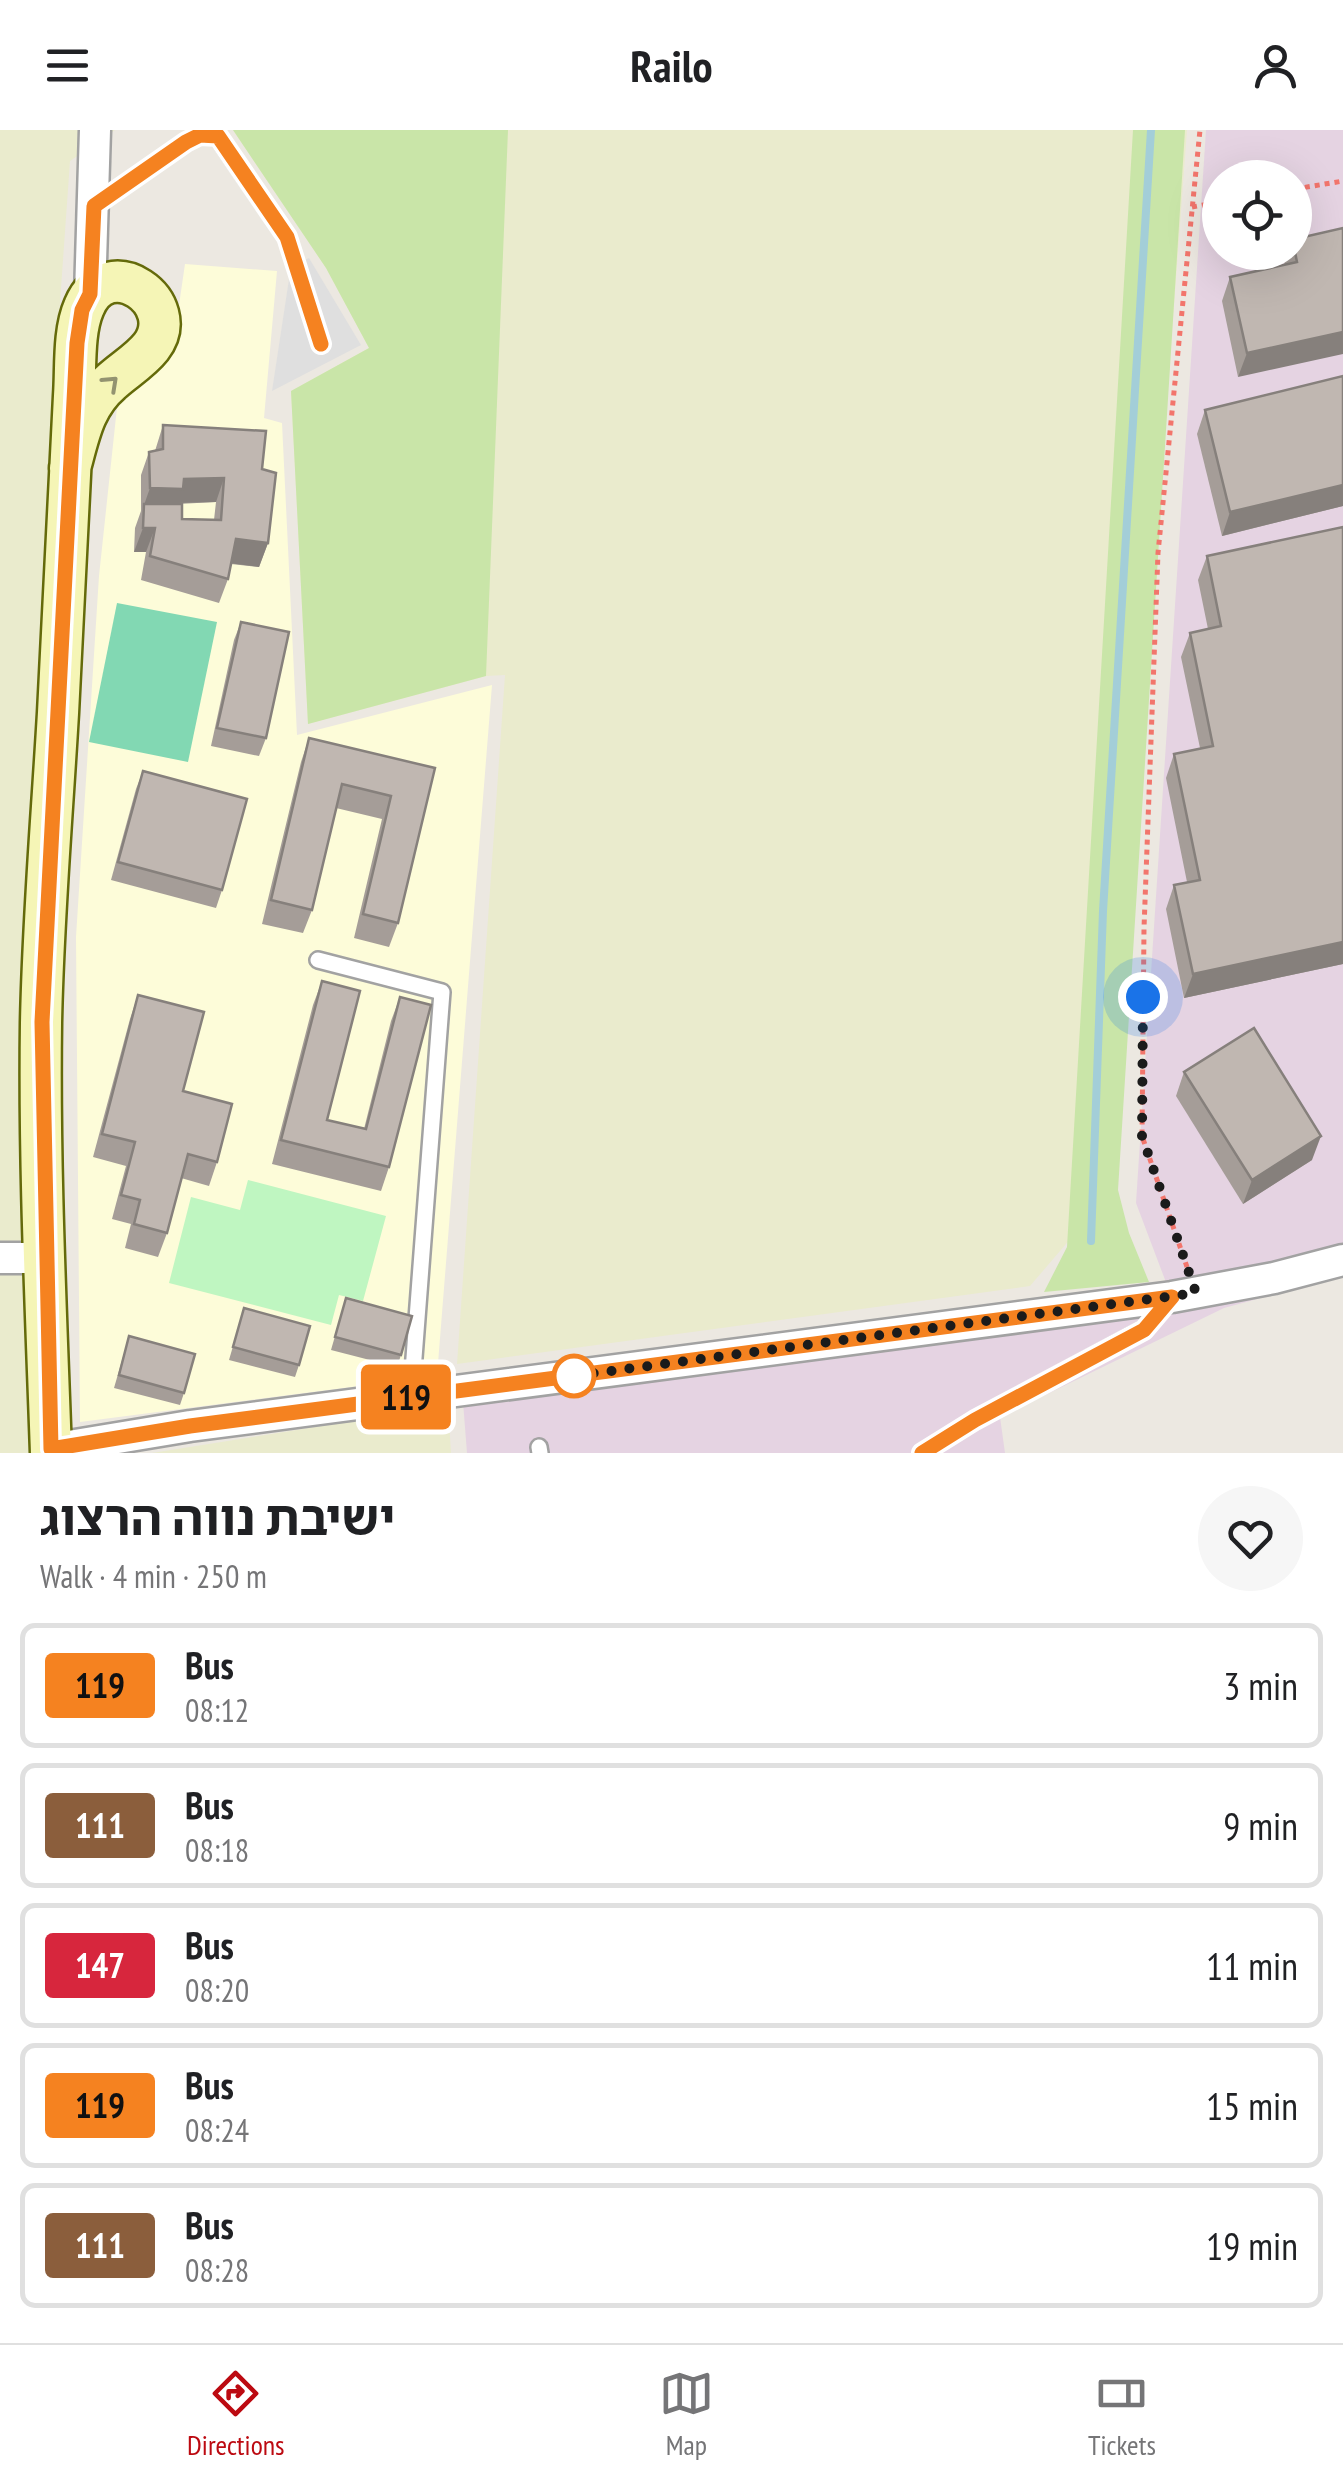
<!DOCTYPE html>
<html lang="en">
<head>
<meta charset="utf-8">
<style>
	:root { --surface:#fff; --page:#f6f6f6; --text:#202124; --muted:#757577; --line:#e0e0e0; --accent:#bc0a11 }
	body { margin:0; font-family:"PT Sans Narrow","Noto Sans Hebrew",sans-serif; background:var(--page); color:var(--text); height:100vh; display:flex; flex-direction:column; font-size:38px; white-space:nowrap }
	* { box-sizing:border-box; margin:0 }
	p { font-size:32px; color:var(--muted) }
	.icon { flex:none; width:55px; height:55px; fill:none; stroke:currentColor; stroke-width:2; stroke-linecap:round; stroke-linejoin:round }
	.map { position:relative; height:1323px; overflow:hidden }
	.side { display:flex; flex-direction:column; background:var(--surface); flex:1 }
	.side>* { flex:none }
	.badge { padding:0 20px; border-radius:8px; font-size:35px; line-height:65px }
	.controls { position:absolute; left:1202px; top:30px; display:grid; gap:20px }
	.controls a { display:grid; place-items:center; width:110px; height:110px; border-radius:50%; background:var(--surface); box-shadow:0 10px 40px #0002; font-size:50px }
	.you { position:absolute; width:50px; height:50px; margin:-25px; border:8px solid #fff; border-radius:50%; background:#1a73e8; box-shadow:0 0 0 15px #1a73e833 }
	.map>.badge { position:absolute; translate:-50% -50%; box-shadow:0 0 0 5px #fff }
	.round { display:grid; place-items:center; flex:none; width:105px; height:105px; border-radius:52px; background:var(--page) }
	.head { display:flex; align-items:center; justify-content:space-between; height:170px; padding:0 40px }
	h1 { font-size:48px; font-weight:700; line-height:75px }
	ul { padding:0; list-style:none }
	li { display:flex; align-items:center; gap:30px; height:125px; margin:0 20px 15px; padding:0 20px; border:5px solid var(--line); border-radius:15px }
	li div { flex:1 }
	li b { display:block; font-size:38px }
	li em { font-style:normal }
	li .badge { min-width:110px; font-weight:700; text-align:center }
	header { display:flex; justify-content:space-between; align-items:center; height:130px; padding:0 40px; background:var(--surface); font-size:45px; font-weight:700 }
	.menu { display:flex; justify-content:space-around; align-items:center; height:140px; border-top:2px solid var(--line); background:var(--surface); font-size:28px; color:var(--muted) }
	.menu a { display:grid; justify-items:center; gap:5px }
	.menu .active { color:var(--accent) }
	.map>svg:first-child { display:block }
	.industrial { fill:#e5d3e2; fill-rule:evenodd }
	.education { fill:#fdfcd9 }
	.farmland { fill:#eaebcd }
	.grass { fill:#c9e5a8 }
	.park { fill:#bff6c1 }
	.pitch { fill:#82d8b3 }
	.parking { fill:#dfdfdf }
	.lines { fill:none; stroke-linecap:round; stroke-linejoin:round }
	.stream { stroke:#a3ced8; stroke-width:8 }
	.lane-casing { stroke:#a2a2a2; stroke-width:20 }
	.street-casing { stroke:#a2a2a2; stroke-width:35 }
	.secondary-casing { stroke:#646a0a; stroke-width:45 }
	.path { stroke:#f2756c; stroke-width:5; stroke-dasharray:5 5; stroke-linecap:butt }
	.lane { stroke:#fff; stroke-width:15 }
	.street { stroke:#fff; stroke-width:30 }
	.secondary { stroke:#f5f5b6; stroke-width:40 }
	.wall { fill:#a59d98; fill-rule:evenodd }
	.shaded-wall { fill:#86807c }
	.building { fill:#c0b7b1; stroke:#86807c; stroke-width:2.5 }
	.oneway { stroke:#939370 }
	.line-casing { stroke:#fff; stroke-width:22 }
	.line { stroke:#f58220; stroke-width:15 }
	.walk { stroke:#1b1b1b; stroke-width:10; stroke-dasharray:0 18 }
	.stop-dot { fill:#fff; stroke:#f58220; stroke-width:5 }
</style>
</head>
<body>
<header><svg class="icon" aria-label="menu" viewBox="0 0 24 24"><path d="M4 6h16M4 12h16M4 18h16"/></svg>Railo<svg class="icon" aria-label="person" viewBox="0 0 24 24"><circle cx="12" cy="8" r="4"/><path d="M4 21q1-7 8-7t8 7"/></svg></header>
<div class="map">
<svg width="1343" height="1323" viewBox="0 0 1343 1323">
	<rect width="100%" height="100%" fill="#ece8e1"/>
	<path class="industrial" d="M1206 0H1343V1146L1224 1178 1000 1287 1005 1323H467L461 1246 1167 1155 1136 1073ZM1220 48H1295V122H1220Z"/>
	<path class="education" d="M185 134 277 141 264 288 282 293 297 605 492 555 437 1246 80 1292 76 807 99 446 118 268 172 223Z"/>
	<g class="farmland">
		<path d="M0 0H115L70 31 48 342 24 901 34 1323H0Z"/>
		<path d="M233 0H1187L1108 1065 1030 1156 457 1234 505 545 486 546 308 594 291 261 369 218 326 138Z"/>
		<path d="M448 1276 451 1323H152Z"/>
	</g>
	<g class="grass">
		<path d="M233 0H508L486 546 308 594 291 261 369 218 326 138Z"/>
		<path d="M1133 0H1185L1118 1060 1129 1103 1149 1152 1044 1162 1067 1117Z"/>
	</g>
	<path class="park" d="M248 1050 386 1086 363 1171 339 1165 331 1195 169 1153 191 1067 240 1080Z"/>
	<path class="pitch" d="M117 473 217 492 188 632 89 612Z"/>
	<path class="parking" d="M309 128 361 215 272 261 291 136Z"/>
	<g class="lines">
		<path class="stream" d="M1091 1111 1103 781 1151 0"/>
		<defs>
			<g id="lane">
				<path d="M94 76 186 12 200 5 217 6 287 107 321 214"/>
				<path d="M318 830 442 862 411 1267"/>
				<path d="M539 1317 540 1323"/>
				<path d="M922 1323 975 1290 1144 1199 1168 1172"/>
			</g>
			<g id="street">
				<path d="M90 165 95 0"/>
				<path d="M0 1128H45"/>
				<path d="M51 1319 190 1296 1172 1167 1274 1148 1343 1130"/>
			</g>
			<path id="secondary" d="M51 1323C46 1180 39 1036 41 893 43 789 52 686 58 583 64 478 68 372 74 266 76 239 73 202 84 177 108 119 185 173 151 217 140 231 124 240 111 252 84 275 79 305 70 338"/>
		</defs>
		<use href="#lane" class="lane-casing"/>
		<use href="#street" class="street-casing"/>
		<use href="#secondary" class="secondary-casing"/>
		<g class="path">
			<path d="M1295 59 1343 51"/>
			<path d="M1192 77 1220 72"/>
			<path d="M1187 1137 1142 1006 1144 798 1158 423 1200 0"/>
		</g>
		<use href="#lane" class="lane"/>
		<use href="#street" class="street"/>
		<use href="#secondary" class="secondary"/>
	</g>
	<g class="wall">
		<path d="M1343 98 1238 247 1222 171 1230 147 1284 135 1287 122H1295Z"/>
		<path d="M1343 246V376L1222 406 1197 304 1205 280Z"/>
		<path d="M163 295 262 339 268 413 259 437 231 434 228 449 219 473 141 450 146 422H134L135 398 141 381V345L149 322 155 321ZM216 372 214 390 182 389 178 374Z"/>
		<path d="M1343 397V834L1184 868 1166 779 1174 755 1187 752 1166 648 1174 624 1200 618 1181 527 1190 503 1208 499 1198 450 1207 426Z"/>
		<path d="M241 492 266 608 259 626 211 616 234 510Z"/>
		<path d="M309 608 435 638 398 793 389 817 354 808 382 689 336 678 312 780 303 803 262 794 301 632Z"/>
		<path d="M143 641 222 760 216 778 111 750 136 659Z"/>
		<path d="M322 851 327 990 364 999 391 891 400 867 389 1037 381 1061 272 1034 313 875Z"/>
		<path d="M138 865 217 1032 209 1056 181 1048 167 1103 158 1127 125 1118 131 1094 112 1089 126 1036 93 1027 130 889Z"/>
		<path d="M1184 942 1312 1030 1243 1074 1176 966Z"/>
		<path d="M346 1168 401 1225 397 1237 331 1220Z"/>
		<path d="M244 1178 299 1235 295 1247 229 1230Z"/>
		<path d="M129 1206 184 1263 180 1275 114 1258Z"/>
	</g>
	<g class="shaded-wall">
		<path d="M1343 202V224L1238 247 1247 223Z"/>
		<path d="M224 348 216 372 178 373 174 383 144 375 150 358 184 349Z"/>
		<path d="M1343 355V376L1222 406 1230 382Z"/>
		<path d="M143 398H155L146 422H134Z"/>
		<path d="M236 409 268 413 259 437 228 433Z"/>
		<path d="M1343 812V834L1184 868 1193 844Z"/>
		<path d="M1321 1006 1312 1030 1243 1074 1252 1050Z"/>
	</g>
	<g class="building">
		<path d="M1343 98V202L1247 223 1230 147 1297 132 1295 122V109Z"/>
		<path d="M1343 246V355L1230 382 1205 280Z"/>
		<path d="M163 295 266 301 262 339 276 343 268 413 236 409 228 449 150 426 155 398H143L144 374H182V389L221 390 224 348 184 349 183 359 150 358 149 322 163 319Z"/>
		<path d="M1343 397V812L1193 844 1174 755 1200 750 1174 624 1213 616 1190 503 1221 496 1207 426Z"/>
		<path d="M241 492 289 502 266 608 217 598Z"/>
		<path d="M309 608 435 638 398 793 363 784 391 666 342 654 312 780 271 770Z"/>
		<path d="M143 641 247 669 222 760 118 732Z"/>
		<path d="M322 851 360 861 327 990 366 999 400 867 431 875 389 1037 281 1010Z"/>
		<path d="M138 865 204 882 183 961 232 974 217 1032 188 1024 167 1103 134 1094 140 1070 121 1065 135 1012 102 1004Z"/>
		<path d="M1254 898 1321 1006 1252 1050 1184 942Z"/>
		<path d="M346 1168 412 1186 401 1225 335 1207Z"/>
		<path d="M244 1178 310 1196 299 1235 233 1217Z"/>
		<path d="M129 1206 195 1224 184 1263 119 1245Z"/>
	</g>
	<defs><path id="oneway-chevron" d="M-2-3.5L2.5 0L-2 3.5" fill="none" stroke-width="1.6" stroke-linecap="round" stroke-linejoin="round" transform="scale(2.5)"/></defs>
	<use class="oneway" href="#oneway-chevron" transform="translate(111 253) rotate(-43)"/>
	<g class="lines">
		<defs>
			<path id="line" d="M321 214 287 107 218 6 200 5 186 12 94 76 90 164 82 180 77 213 42 892 51 1319 190 1296 1172 1167 1144 1200 975 1290 922 1323"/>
		</defs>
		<use href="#line" class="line-casing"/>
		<use href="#line" class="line"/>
		<path class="walk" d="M574 1246 566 1247 1196 1163 1142 1006 1143 867"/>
	</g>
	<circle class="stop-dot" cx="574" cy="1246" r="20"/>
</svg>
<div class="controls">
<a><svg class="icon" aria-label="locate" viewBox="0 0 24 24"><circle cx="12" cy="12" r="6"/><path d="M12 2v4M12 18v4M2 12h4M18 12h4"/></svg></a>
</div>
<div class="you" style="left:1143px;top:867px"></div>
<b class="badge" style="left:406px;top:1267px;background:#f58220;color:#111">119</b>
</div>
<section class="side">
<div class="head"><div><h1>ישיבת נווה הרצוג</h1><p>Walk · 4 min · 250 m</p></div><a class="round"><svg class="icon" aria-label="heart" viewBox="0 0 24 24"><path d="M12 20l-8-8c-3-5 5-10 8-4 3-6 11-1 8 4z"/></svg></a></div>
<ul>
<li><span class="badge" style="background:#f58220;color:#111">119</span><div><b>Bus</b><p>08:12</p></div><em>3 min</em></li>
<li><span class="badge" style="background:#8b5e3c;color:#fff">111</span><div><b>Bus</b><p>08:18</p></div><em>9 min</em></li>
<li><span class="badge" style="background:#d7263d;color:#fff">147</span><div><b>Bus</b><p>08:20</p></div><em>11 min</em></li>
<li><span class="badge" style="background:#f58220;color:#111">119</span><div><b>Bus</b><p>08:24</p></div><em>15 min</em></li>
<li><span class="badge" style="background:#8b5e3c;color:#fff">111</span><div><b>Bus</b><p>08:28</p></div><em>19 min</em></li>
</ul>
</section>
<nav class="menu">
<a class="active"><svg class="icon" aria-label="directions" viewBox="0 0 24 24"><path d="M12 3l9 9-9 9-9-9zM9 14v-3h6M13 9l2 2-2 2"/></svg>Directions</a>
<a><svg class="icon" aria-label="map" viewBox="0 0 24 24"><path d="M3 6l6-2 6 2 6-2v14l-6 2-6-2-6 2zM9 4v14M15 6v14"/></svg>Map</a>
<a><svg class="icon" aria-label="tickets" viewBox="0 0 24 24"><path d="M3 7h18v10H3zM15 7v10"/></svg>Tickets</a>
</nav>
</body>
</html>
